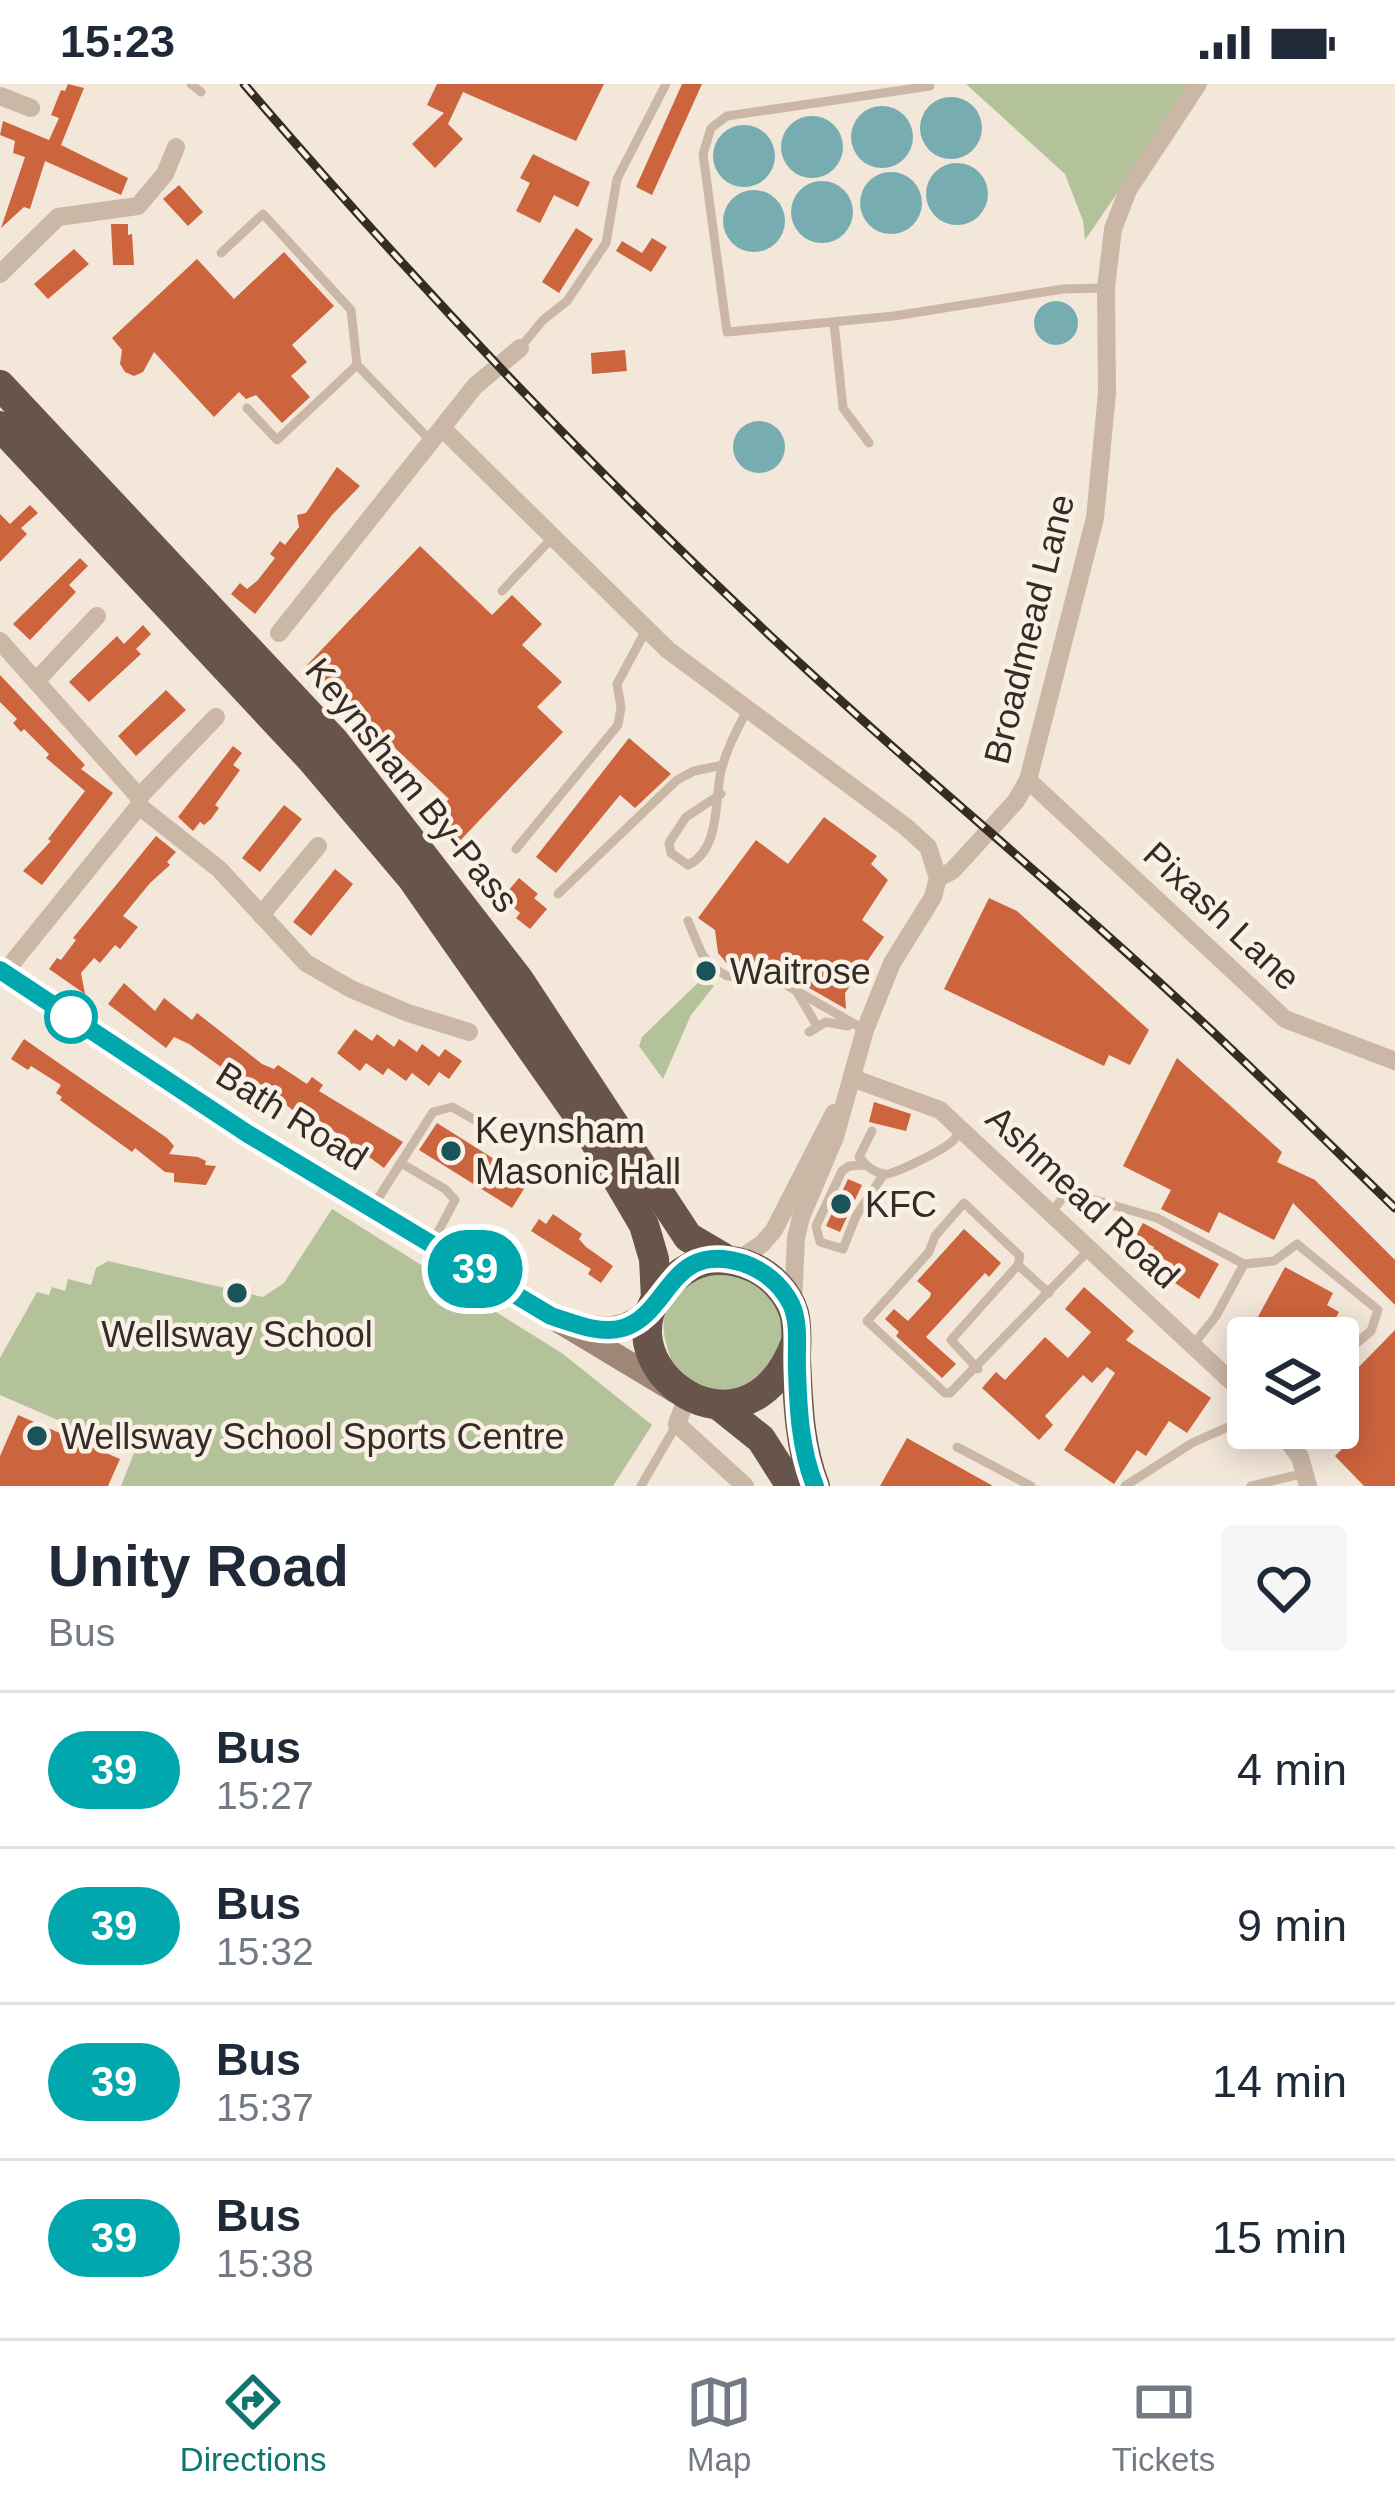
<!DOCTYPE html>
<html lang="en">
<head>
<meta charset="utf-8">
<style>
	:root { --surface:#fff; --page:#f6f6f7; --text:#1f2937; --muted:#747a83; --line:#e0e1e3; --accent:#0f766e }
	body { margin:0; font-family:Arial,sans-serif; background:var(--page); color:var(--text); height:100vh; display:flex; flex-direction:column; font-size:45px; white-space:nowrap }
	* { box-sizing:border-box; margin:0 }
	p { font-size:39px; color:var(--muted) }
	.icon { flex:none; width:66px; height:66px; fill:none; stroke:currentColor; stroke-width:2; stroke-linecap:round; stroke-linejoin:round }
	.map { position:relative; height:1402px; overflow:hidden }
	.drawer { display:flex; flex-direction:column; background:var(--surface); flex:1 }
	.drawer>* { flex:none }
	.badge { padding:0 24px; border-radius:39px; font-size:42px; line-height:78px }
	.fabs { position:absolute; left:1227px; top:1233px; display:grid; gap:24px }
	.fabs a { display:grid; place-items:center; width:132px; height:132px; border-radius:12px; background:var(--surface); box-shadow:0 6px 30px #0003; font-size:60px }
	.map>.badge { position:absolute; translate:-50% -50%; box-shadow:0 0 0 6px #fff }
	.round { display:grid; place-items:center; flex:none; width:126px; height:126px; border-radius:12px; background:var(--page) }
	.summary { display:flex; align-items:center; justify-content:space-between; height:204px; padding:0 48px }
	h1 { font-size:57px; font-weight:800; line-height:90px }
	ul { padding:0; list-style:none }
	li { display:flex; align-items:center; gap:36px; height:156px; padding:0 48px; border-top:3px solid var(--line) }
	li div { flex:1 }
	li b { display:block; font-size:45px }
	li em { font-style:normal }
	li .badge { min-width:132px; font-weight:700; text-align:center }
	.status { display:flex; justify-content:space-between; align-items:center; height:84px; padding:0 60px; background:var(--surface); direction:ltr }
	.status svg { height:33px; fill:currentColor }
	.tab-bar { display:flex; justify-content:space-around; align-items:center; height:168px; border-top:3px solid var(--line); background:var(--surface); font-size:33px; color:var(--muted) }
	.tab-bar a { display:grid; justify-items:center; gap:6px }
	.tab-bar .active { color:var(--accent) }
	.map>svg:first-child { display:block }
	.green { fill:#b3c298 }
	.water { fill:#77adb1 }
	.building { fill:#cc643e }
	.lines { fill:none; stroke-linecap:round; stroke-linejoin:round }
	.service { stroke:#cbb7a5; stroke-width:9 }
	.minor { stroke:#cbb7a5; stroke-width:18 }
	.secondary { stroke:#9f8676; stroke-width:24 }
	.trunk { stroke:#68544a; stroke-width:30 }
	.rail-casing { stroke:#362c26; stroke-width:9 }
	.rail { stroke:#faf1e6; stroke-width:4.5; stroke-dasharray:14; stroke-linecap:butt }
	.line-casing { stroke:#fff; stroke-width:27 }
	.line { stroke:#00a8ad; stroke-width:18 }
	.poi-dot { fill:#1a545a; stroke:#faf1e6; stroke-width:4.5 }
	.stop-dot { fill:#fff; stroke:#00a8ad; stroke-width:6 }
	.labels { text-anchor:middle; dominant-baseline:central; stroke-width:9; stroke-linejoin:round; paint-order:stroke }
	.street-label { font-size:36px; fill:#362c26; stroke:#faf1e6 }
	.poi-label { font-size:36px; fill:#362c26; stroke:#faf1e6; text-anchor:start }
</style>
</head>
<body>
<div class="status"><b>15:23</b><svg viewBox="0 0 49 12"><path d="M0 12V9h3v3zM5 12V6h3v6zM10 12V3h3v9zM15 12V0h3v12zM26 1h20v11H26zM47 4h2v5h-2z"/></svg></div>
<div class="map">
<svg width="1395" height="1402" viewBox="0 0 1395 1402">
	<rect width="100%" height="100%" fill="#f3e7d9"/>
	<g class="green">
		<path d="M966 0H1192L1085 156 1083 137 1065 90Z"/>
		<path d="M702 895 714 902 691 931 663 995 639 962 642 953Z"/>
		<path d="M332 1125 563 1270 652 1341 613 1402H121L134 1369 0 1311V1274L37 1208 49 1211 52 1203 65 1207 68 1195 91 1201 96 1184 108 1177 263 1213 284 1199Z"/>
		<path d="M709 1188 746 1190 775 1213 786 1254 777 1281 728 1311 677 1291C657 1242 653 1212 709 1188Z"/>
	</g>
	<g class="water">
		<circle cx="951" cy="44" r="31"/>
		<circle cx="882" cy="53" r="31"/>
		<circle cx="812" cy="63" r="31"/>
		<circle cx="744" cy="72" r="31"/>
		<circle cx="957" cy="110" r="31"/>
		<circle cx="891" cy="119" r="31"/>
		<circle cx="822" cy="128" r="31"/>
		<circle cx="754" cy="137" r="31"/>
		<circle cx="1056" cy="239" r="22"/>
		<circle cx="759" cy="363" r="26"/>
	</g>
	<g class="building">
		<path d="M68 0 84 4 61 61 128 94 121 111 45 77 30 125 24 123 1 144 25 73 13 69 15 57 0 51 3 37 49 56 59 34 51 31 61 6 65 7Z"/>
		<path d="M437 0H604L576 57 463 8 448 40 463 55 435 84 412 60 444 29 427 21Z"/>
		<path d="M682 0H702L652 111 636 103Z"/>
		<path d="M533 70 590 98 578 123 554 111 540 139 516 127 530 99 520 94Z"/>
		<path d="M179 101 203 128 188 142 163 115Z"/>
		<path d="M111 140H128V151L132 150 134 181H113Z"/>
		<path d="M576 144 593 155 559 209 542 198Z"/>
		<path d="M652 154 667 163 651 188 616 167 622 157 642 169Z"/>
		<path d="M74 165 89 180 48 215 34 200Z"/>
		<path d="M284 168 334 222 292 261 307 278 291 292 310 313 282 339 256 311 246 315 239 308 214 333 154 268 143 288 134 292 125 288 120 280 122 266 112 254 197 175 234 215Z"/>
		<path d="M625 266 627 287 592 290 591 269Z"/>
		<path d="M337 383 360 402 332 431 255 530 231 510 240 499 247 505 258 496 275 474 270 470 280 457 285 461 299 443 297 431 306 429Z"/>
		<path d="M30 421 38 429 21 444 27 450 0 478V430L10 440Z"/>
		<path d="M420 462 492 531 512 511 542 540 522 561 562 598 537 623 563 648 456 761 429 736 449 715 307 581Z"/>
		<path d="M80 474 88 482 69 501 76 508 30 556 13 540Z"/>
		<path d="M143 541 151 550 136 565 141 570 89 618 69 598 117 552 124 560Z"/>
		<path d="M0 591 85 681 81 685 113 709 42 801 23 787 51 757 48 755 85 707 46 674 49 670 24 645 21 648 13 639 17 635 0 618Z"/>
		<path d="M166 606 186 626 136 672 118 652Z"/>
		<path d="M629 654 671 690 635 724 620 711 556 789 536 773Z"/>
		<path d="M233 662 242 669 233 681 240 686 215 721 219 724 211 735 204 741 200 738 193 747 178 733Z"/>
		<path d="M284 721 302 735 260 788 242 774Z"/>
		<path d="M824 733 877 772 871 780 888 796 862 836 884 853 845 909 846 925 774 884 772 888 758 881 730 883 718 869 715 846 698 834 756 756 788 780Z"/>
		<path d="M156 752 176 768 167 778 170 781 150 799 123 832 138 843 120 865 115 861 100 879 94 874 81 889 85 910 49 885 57 874 61 876 76 856 73 854Z"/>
		<path d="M335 785 353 800 311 852 293 838Z"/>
		<path d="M519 794 538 810 534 814 547 825 530 845 516 834 520 829 502 814Z"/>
		<path d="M989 814 1017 827 1149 946 1130 981 1109 971 1104 982 944 905Z"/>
		<path d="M124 899 155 927 164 914 192 936 197 929 262 980 274 985 278 981 307 1000 312 993 323 1001 319 1007 403 1058 384 1084 316 1034 310 1041 276 1012 267 1008 263 1013 189 960 174 953 166 964 108 920Z"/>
		<path d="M355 945 372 957 377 950 394 963 399 955 417 968 422 960 439 973 445 965 462 977 449 995 439 988 429 1002 412 989 406 997 388 984 383 991 366 979 360 987 337 969Z"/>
		<path d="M24 955 167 1054 174 1062 169 1070 198 1073 206 1077 205 1081 216 1082 206 1101 174 1098V1089L165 1088 135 1064 132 1068 60 1016 62 1013 56 1009 61 1001 31 982 28 986 11 975Z"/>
		<path d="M1177 974 1282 1068 1277 1078 1315 1096 1395 1176V1221L1293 1119 1274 1156 1219 1128 1209 1149 1161 1125 1171 1106 1123 1082Z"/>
		<path d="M874 1018 911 1030 906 1047 869 1038Z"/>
		<path d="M437 1039 529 1097 512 1124 419 1066Z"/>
		<path d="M848 1095 862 1101 840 1148 826 1142Z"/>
		<path d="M553 1130 582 1150 579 1155 586 1163 613 1182 601 1199 588 1190 591 1185 531 1147 539 1135 546 1140Z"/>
		<path d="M1143 1139 1219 1180 1199 1215 1166 1193 1173 1180 1152 1169 1154 1163 1135 1153Z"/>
		<path d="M964 1145 1001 1179 989 1193 985 1189 926 1253 956 1280 942 1294 896 1252 899 1248 885 1235 894 1225 908 1237 930 1213 931 1209 917 1197Z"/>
		<path d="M1285 1183 1333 1209 1327 1221 1339 1228 1326 1252 1314 1246 1309 1254H1271L1252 1244Z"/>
		<path d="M1084 1203 1134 1247 1126 1256 1211 1314 1187 1349 1169 1337 1146 1372 1137 1366 1114 1400 1064 1366 1115 1289 1107 1283 1092 1299 1083 1291 1045 1332 1053 1341 1039 1356 982 1304 996 1288 1005 1296 1045 1253 1068 1274 1091 1248 1065 1225Z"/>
		<path d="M1395 1246V1402H1364L1335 1372 1343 1364 1323 1344H1338V1293L1345 1286 1351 1291Z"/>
		<path d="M18 1331 120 1375 108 1402H0V1372Z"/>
		<path d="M907 1354 993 1402H880Z"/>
	</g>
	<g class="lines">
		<g class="service">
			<path d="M191 0 201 8"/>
			<path d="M930 2 727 32 711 44 703 70 727 248 894 232 1063 205 1106 204"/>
			<path d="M221 169 263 130 351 226 357 281 432 358"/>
			<path d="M834 239 843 324 869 359"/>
			<path d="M520 264 543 236 567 217 606 159 617 95 666 0"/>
			<path d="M247 324 277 356 357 281"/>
			<path d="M502 507 553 453"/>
			<path d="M721 710 686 733 669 759 671 769 688 781C721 765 714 717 721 687 726 666 737 646 747 626"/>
			<path d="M516 765 618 641 621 623 617 600 646 546"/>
			<path d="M558 810 677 696 694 687 723 681"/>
			<path d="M688 837 702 870 712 883 727 892 781 898 865 946"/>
			<path d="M797 908 817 942"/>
			<path d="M809 948 826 938 848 942"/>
			<path d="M872 1047 859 1073C865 1081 873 1088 884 1090 892 1092 940 1067 949 1060 953 1058 960 1048 962 1045"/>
			<path d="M401 1079 445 1105 455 1116 432 1159"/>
			<path d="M865 1081 849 1082 842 1087 816 1142 820 1158 843 1165 856 1132 884 1090"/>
			<path d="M372 1124 433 1028 452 1023 489 1044"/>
			<path d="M1051 1128 1068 1108 1157 1134 1244 1180 1216 1232 1193 1261"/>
			<path d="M1244 1180 1274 1177 1297 1160 1378 1226 1371 1247 1338 1275"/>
			<path d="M1018 1181 1020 1172 964 1119 935 1152 929 1168 867 1237 945 1309H950L1089 1166"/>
			<path d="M978 1285 951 1256 1018 1181 1049 1209"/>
			<path d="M957 1363 1031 1402"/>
			<path d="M641 1402 677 1340"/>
			<path d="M1125 1402 1192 1359 1248 1334"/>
			<path d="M1251 1402 1305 1389"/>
		</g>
		<g class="minor">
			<path d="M0 12 31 24"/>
			<path d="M0 190 58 133 138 122 165 90 176 63"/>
			<path d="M443 345 668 566 906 743 928 763 938 794"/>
			<path d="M279 549 475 302 520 264"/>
			<path d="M0 557 139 713"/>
			<path d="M36 597 97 532"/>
			<path d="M1028 696 1285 935 1395 977"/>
			<path d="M139 722 219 785 306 879 351 905 408 929 469 948"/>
			<path d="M261 831 318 762"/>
			<path d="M4 889 139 722V713L216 633"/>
			<path d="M852 994 940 1026 1248 1313"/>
			<path d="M736 1177 762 1160 774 1146 834 1029"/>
			<path d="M793 1221 796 1154 801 1133 835 1053 865 946 892 879 933 813 938 794 952 787 1016 717 1028 696 1095 434 1107 309 1106 204 1113 145 1128 106 1198 0"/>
			<path d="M687 1313 677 1340 745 1402"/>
			<path d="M1278 1344 1300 1373 1308 1402"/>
		</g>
		<g class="secondary">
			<path d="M0 886 248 1050 675 1307"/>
			<path d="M570 1238C605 1248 626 1248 653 1223"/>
		</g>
		<g class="trunk">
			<path d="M0 301 334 657 519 896 688 1153 727 1176"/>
			<path d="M0 342 312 676 411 793 587 1044 644 1141 654 1175 656 1215"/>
			<path d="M796 1258C742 1402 575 1263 682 1188 703 1173 729 1173 752 1183 771 1191 788 1209 794 1229 798 1244 796 1260 796 1275 798 1317 799 1362 815 1402"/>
			<path d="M721 1323 761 1355 791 1402"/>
		</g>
		<defs>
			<path id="rail" d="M244 0C412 196 589 383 778 559 910 683 1052 798 1185 922 1257 988 1325 1056 1395 1124"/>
		</defs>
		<use href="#rail" class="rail-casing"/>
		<use href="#rail" class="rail"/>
	</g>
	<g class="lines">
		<defs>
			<path id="line" d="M0 886 248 1050 551 1232C573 1239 600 1251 623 1244 670 1230 669 1156 743 1179 763 1186 781 1200 791 1220 800 1239 796 1263 797 1284 798 1323 800 1365 815 1402"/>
		</defs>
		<use href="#line" class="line-casing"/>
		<use href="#line" class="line"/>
	</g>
	<g class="poi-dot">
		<circle cx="706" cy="887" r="12"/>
		<circle cx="451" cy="1067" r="12"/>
		<circle cx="841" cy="1120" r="12"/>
		<circle cx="237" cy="1209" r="12"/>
		<circle cx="37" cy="1352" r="12"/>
	</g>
	<circle class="stop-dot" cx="71" cy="933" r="24"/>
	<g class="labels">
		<g class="street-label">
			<text transform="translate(1029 545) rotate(-76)">Broadmead Lane</text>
			<text transform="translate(412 701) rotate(51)">Keynsham By-Pass</text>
			<text transform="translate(1222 832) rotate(43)">Pixash Lane</text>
			<text transform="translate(292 1032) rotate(32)">Bath Road</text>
			<text transform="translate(1083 1113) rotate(43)">Ashmead Road</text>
		</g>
		<g class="poi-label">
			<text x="730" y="887">Waitrose</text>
			<text x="475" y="1046">Keynsham<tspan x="475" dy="41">Masonic Hall</tspan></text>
			<text x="865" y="1120">KFC</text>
			<text x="237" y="1250" text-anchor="middle">Wellsway School</text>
			<text x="61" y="1352">Wellsway School Sports Centre</text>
		</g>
	</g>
</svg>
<div class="fabs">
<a><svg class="icon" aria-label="layers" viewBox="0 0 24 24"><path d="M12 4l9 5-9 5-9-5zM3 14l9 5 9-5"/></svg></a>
</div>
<b class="badge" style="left:475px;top:1185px;background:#00a8ad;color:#fff">39</b>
</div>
<section class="drawer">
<div class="summary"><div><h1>Unity Road</h1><p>Bus</p></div><a class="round"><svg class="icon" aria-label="heart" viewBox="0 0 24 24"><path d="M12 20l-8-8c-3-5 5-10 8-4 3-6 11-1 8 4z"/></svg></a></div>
<ul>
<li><span class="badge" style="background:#00a8ad;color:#fff">39</span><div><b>Bus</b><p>15:27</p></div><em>4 min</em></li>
<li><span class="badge" style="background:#00a8ad;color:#fff">39</span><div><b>Bus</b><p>15:32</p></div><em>9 min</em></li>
<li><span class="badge" style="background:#00a8ad;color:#fff">39</span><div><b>Bus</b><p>15:37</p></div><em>14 min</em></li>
<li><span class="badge" style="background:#00a8ad;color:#fff">39</span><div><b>Bus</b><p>15:38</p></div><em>15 min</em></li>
</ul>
</section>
<nav class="tab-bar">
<a class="active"><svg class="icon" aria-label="directions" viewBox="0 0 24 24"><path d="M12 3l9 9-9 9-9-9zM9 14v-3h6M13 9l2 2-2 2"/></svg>Directions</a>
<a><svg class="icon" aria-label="map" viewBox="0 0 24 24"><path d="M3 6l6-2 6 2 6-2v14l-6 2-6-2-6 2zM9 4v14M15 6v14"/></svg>Map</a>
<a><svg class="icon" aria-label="tickets" viewBox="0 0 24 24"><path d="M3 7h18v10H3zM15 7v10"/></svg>Tickets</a>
</nav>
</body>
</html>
